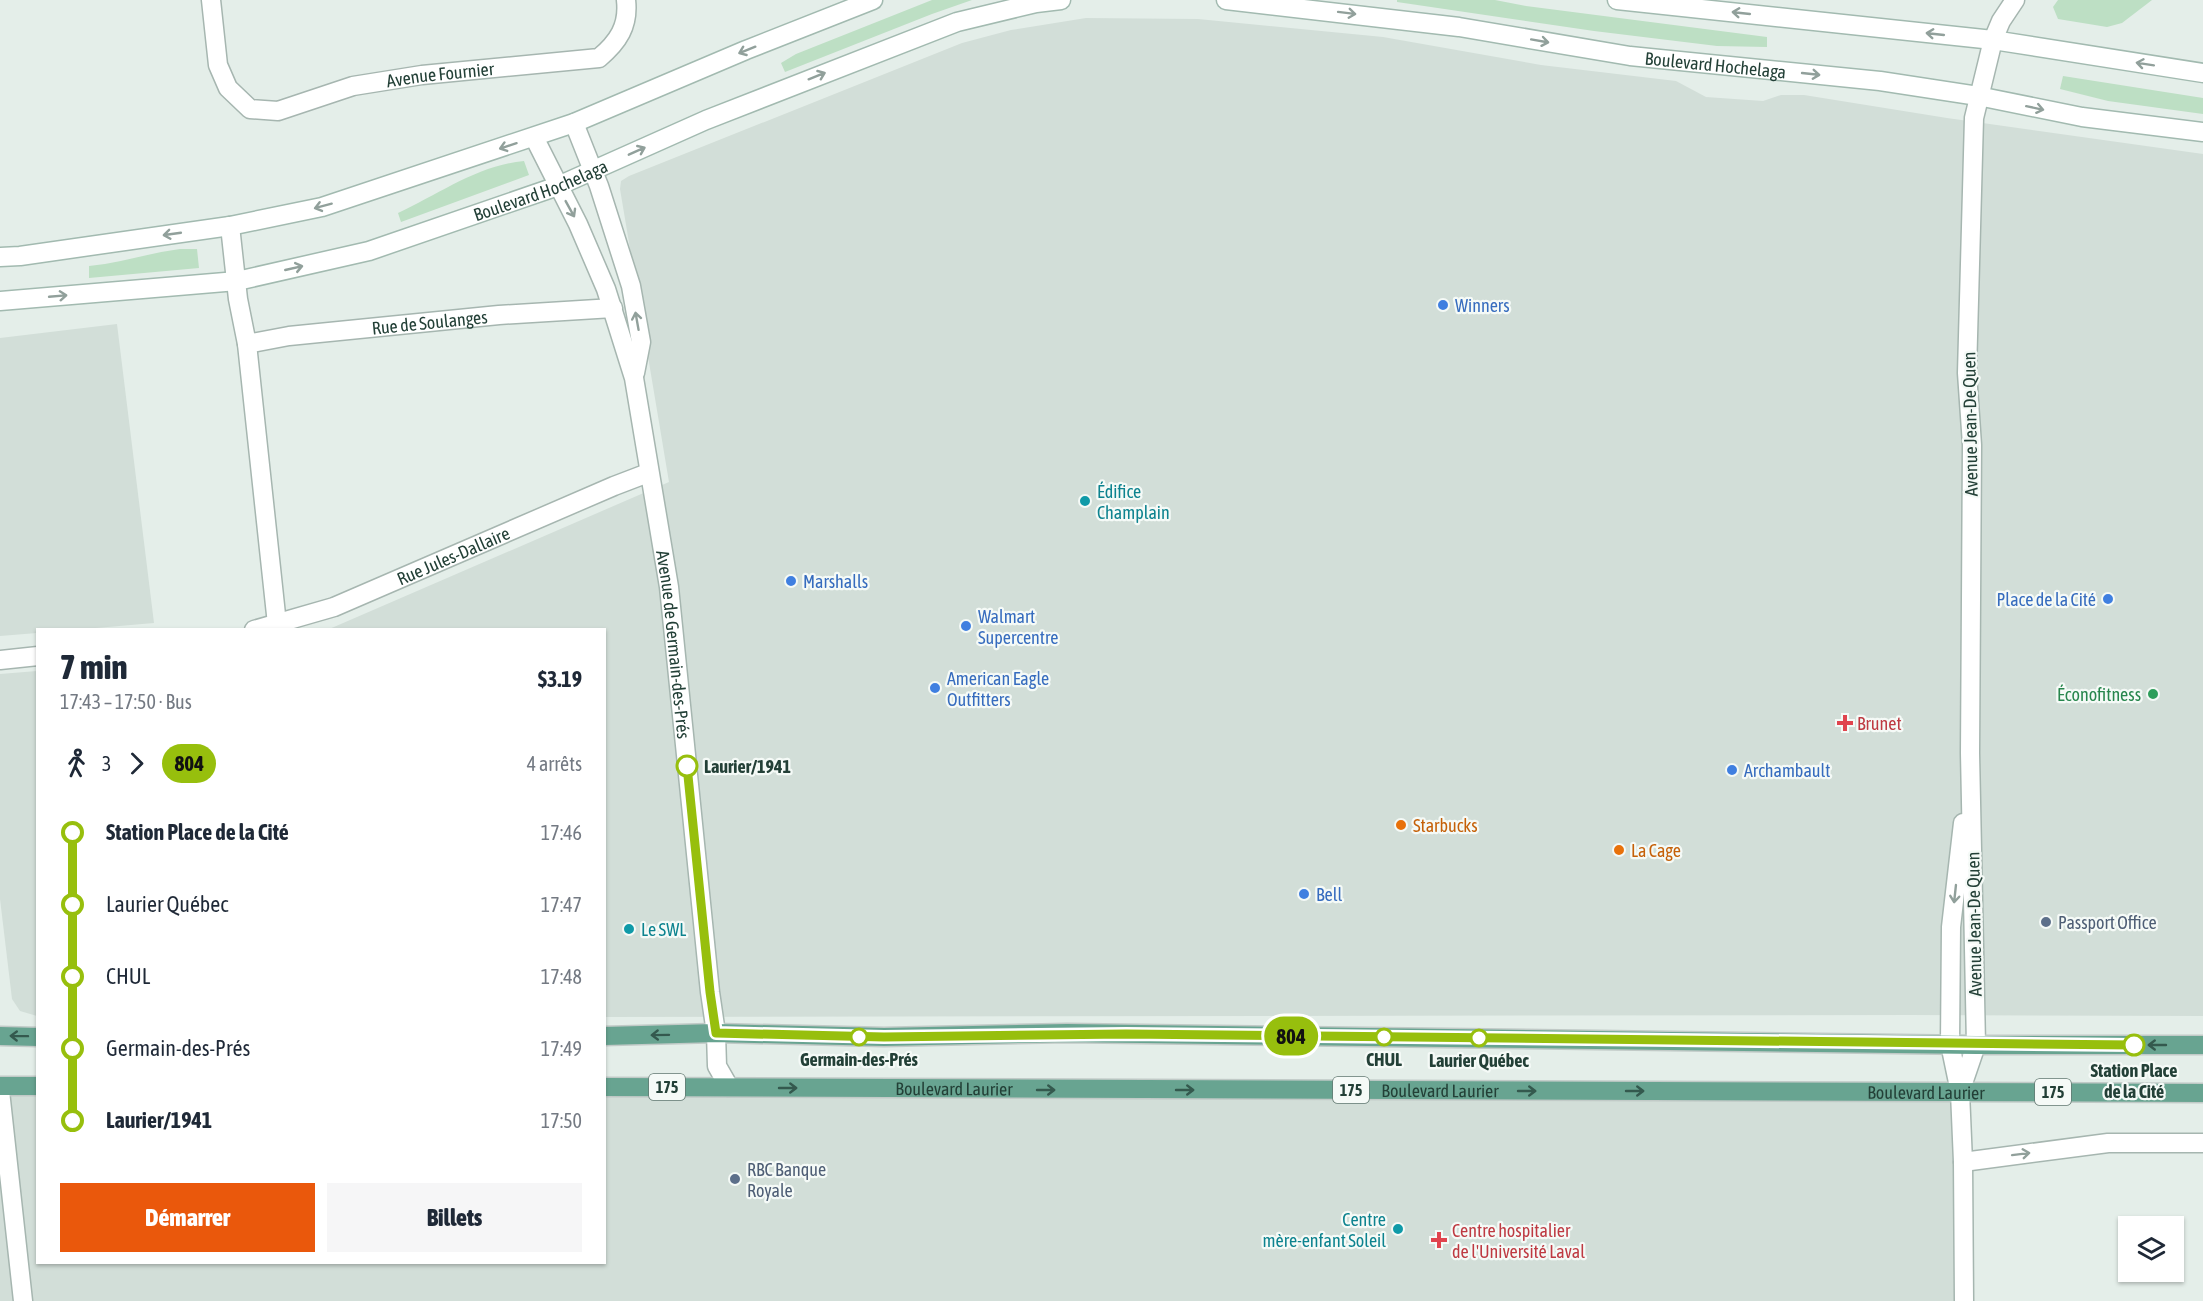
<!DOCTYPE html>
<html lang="fr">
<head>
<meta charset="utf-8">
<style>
	:root { --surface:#fff; --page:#f6f6f7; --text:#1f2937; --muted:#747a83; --accent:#ea580c }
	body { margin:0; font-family:"Asap Condensed",sans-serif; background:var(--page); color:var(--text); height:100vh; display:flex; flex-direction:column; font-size:22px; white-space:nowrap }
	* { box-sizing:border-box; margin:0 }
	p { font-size:20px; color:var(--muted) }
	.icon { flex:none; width:33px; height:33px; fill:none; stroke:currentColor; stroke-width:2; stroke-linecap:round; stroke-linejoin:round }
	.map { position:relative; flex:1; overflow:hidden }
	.side { position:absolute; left:36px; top:628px; width:570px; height:636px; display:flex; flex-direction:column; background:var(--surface); border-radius:0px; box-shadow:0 2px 4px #0004 }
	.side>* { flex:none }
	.badge { padding:0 12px; border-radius:20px; font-size:21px; line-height:39px }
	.tools { position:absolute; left:2118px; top:1216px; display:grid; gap:12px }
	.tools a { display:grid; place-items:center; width:66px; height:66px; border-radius:0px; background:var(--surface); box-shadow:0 2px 4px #0004; font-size:30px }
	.map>.badge { position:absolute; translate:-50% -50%; box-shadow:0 0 0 3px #fff }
	.legs { display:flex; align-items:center; gap:9px; height:66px; padding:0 24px; font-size:20px }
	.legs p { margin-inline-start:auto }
	.summary { display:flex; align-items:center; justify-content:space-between; height:102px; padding:0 24px }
	h1 { font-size:33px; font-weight:800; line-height:45px }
	.button { display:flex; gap:12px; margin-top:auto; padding:12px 24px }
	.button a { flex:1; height:69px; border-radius:0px; background:var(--accent); color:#fff; font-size:24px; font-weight:800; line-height:69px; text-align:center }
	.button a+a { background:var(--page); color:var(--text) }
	ul { padding:0 24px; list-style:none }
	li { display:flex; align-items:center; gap:21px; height:72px; font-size:22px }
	li i { display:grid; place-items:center; width:9px; height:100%; margin:0 8px; background:currentColor }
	li i::after { content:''; width:15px; height:15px; margin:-8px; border:4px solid; border-radius:50%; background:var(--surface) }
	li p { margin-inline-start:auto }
	li:first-child i { background:linear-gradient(#0000 50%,currentColor 0) }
	li:last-child i { background:linear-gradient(currentColor 50%,#0000 0) }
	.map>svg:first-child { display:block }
	.built { fill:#d2ded8 }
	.green { fill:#bddfc4 }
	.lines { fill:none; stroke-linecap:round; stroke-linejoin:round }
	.minor-casing { stroke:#a6b6b0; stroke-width:21 }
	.tertiary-casing { stroke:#a6b6b0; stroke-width:21 }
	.secondary-casing { stroke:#a2bab0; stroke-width:21 }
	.primary-casing { stroke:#c1cac7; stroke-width:21 }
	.minor { stroke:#fff; stroke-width:18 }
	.tertiary { stroke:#fff; stroke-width:18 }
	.secondary { stroke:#fff; stroke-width:18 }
	.primary { stroke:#68a491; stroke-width:18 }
	.oneway { stroke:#91a09b }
	.oneway2 { stroke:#34594e }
	.line-1-casing { stroke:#fff; stroke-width:14 }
	.line-1 { stroke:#97bf0d; stroke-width:9 }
	.shop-dot { fill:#3f7fe0; stroke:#f5faf7; stroke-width:2 }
	.culture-dot { fill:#0f9aa8; stroke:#f5faf7; stroke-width:2 }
	.leisure-dot { fill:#2e9e5b; stroke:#f5faf7; stroke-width:2 }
	.health-dot { fill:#e0444e; stroke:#f5faf7; stroke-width:2 }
	.stop-1-dot { fill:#fff; stroke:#97bf0d; stroke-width:3 }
	.food-dot { fill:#e8710a; stroke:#f5faf7; stroke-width:2 }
	.service-dot { fill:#5c6f8a; stroke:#f5faf7; stroke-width:2 }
	.labels { text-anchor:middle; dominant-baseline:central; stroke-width:4.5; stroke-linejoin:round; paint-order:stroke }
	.shield { fill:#f5faf7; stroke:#627871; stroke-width:1.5 }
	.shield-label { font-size:16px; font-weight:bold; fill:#234037 }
	.street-label { font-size:18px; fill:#234037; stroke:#f5faf7 }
	.shop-label { font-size:18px; fill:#366cbe; stroke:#f5faf7; text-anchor:start }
	.culture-label { font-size:18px; fill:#0d838f; stroke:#f5faf7; text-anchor:start }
	.leisure-label { font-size:18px; fill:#27864d; stroke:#f5faf7; text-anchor:end }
	.health-label { font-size:18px; fill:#be3a42; stroke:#f5faf7; text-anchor:start }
	.stop-label { font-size:18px; font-weight:bold; fill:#234037; stroke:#f5faf7 }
	.food-label { font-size:18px; fill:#c56008; stroke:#f5faf7; text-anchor:start }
	.service-label { font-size:18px; fill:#4e5e75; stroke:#f5faf7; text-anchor:start }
</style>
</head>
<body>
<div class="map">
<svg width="2203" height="1301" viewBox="0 0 2203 1301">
	<rect width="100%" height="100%" fill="#e4eee9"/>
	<g class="built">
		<path d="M1086 18 1198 19 1383 37 1541 65 1676 81 1706 97 1763 101 1781 95H1804L1947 118 2203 154V1016L1910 1015 605 1017 604 630H327L669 482 620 189 621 181 629 176 962 43 1011 30Z"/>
		<path d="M117 324 154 623 73 630H38L37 633 0 636V338Z"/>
		<path d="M37 671H38L37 1016 20 1011 12 999 0 899V674Z"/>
		<path d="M0 1086H37L38 1263H604L605 1087 1960 1092 1964 1301H0Z"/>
	</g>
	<g class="green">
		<path d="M932 0H972L932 14 785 72 781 63 796 54Z"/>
		<path d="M1397 0H1495L1526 6 1767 37V47L1717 46 1594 31 1397 2Z"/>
		<path d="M2058 0H2152L2122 23 2107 27 2058 19 2053 7Z"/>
		<path d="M2063 76 2203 98V114L2108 101 2060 89Z"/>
		<path d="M524 161 529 175 401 222 398 213C439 194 478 165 524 161Z"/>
		<path d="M180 249H197L199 268 89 278V266C120 263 149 253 180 249Z"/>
	</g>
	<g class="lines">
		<defs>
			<g id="minor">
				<path id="s1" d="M211 0 218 65 228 88 250 109 278 111 353 86 422 75 599 58C618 42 629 26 626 0"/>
				<path d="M574 123 599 186 631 286 641 342 635 373"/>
				<path id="s2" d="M534 137 578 224 606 289 634 378 669 587 710 992 716 1033 717 1066 729 1087"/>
				<path d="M230 226 238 299 247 344 277 624"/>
				<path id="s3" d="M247 344 289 336 499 315 613 308"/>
				<path id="s4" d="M254 630 334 607 614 486 648 473"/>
				<path d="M0 660 38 656"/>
				<path d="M1963 823 1951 927 1950 1044 1960 1092 1963 1162 1964 1301"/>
				<path d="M1960 1092 1976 1045 1970 753 1972 445 1967 373 1974 118 1993 40 2001 21 2015 0"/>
				<path d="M1963 1162 2108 1143H2203"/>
			</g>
			<path id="tertiary" d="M0 1091 23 1301"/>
			<g id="secondary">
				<path id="s5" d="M1226 0 1459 27 1630 56 1880 81 1978 96 2082 117 2203 132"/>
				<path d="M1617 0 1993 40 2203 73"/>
				<path d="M0 257 20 256 230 226 322 207 574 123 746 50 873 0"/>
				<path id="s6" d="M0 301 237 281 369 251 558 186 706 120 957 22 1036 3 1061 0"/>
			</g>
			<g id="primary">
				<path d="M0 1036 38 1037"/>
				<path d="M604 1036 716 1033 884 1037 1067 1033 1976 1045H2203"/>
				<path d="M0 1086H38"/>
				<path id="s7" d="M604 1087 2203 1093"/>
			</g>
		</defs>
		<use href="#minor" class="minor-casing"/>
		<use href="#tertiary" class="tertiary-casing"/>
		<use href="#secondary" class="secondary-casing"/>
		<use href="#primary" class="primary-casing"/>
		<use href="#minor" class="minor"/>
		<use href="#tertiary" class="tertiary"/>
		<use href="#secondary" class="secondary"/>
		<use href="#primary" class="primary"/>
	</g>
	<defs><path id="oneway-shaft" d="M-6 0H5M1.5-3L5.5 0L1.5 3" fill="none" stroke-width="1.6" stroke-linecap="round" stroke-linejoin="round" transform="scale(1.5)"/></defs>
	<g class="oneway">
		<use href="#oneway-shaft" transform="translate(1347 13) rotate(7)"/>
		<use href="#oneway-shaft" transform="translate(1741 13) rotate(-174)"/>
		<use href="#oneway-shaft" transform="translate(1935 34) rotate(-174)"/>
		<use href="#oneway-shaft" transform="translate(1540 41) rotate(10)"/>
		<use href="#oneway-shaft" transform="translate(747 50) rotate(158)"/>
		<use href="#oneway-shaft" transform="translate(2145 64) rotate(-171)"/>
		<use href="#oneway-shaft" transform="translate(1811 74) rotate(6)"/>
		<use href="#oneway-shaft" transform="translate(817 76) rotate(-22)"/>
		<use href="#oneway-shaft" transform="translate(2035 108) rotate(12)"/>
		<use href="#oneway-shaft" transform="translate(508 146) rotate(162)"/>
		<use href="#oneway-shaft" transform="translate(637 151) rotate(-24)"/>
		<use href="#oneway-shaft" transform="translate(323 206) rotate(165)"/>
		<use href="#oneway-shaft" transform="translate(570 209) rotate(61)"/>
		<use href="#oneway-shaft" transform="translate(172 234) rotate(172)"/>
		<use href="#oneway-shaft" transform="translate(294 268) rotate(-13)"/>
		<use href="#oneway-shaft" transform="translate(58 296) rotate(-5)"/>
		<use href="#oneway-shaft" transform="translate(637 321) rotate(-100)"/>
		<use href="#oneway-shaft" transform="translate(1955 894) rotate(96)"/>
		<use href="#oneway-shaft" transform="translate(2021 1154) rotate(-7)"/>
	</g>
	<g class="oneway2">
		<use href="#oneway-shaft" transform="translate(660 1035) rotate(179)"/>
		<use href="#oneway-shaft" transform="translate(19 1036) rotate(-179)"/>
		<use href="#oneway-shaft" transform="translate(2157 1045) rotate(-180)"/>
		<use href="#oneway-shaft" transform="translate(788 1088)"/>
		<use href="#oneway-shaft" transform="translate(1046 1090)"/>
		<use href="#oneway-shaft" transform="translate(1185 1090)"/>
		<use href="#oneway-shaft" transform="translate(1527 1091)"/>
		<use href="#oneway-shaft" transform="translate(1635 1091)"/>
	</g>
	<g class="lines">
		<defs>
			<path id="line-1" d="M687 766 710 992 716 1033 884 1037 1126 1034 2134 1045"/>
		</defs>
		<use href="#line-1" class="line-1-casing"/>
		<use href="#line-1" class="line-1"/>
	</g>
	<g class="shop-dot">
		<circle cx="1443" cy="305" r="6"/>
		<circle cx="791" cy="581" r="6"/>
		<circle cx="2108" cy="599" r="6"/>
		<circle cx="966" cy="626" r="6"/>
		<circle cx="935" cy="688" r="6"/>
		<circle cx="1732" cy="770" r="6"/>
		<circle cx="1304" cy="894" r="6"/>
	</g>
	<g class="culture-dot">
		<circle cx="1085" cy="501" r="6"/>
		<circle cx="629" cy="929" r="6"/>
		<circle cx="1398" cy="1229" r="6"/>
	</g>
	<circle class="leisure-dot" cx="2153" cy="694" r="6"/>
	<g class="health-dot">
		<path d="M1842 714h6v6h6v6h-6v6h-6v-6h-6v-6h6z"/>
		<path d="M1436 1231h6v6h6v6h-6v6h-6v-6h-6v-6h6z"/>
	</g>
	<g class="stop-1-dot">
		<circle cx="687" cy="766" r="10"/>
		<circle cx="859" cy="1037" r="8"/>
		<circle cx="1384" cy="1037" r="8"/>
		<circle cx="1479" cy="1038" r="8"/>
		<circle cx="2134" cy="1045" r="10"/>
	</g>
	<g class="food-dot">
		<circle cx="1401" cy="825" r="6"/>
		<circle cx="1619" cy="850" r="6"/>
	</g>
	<g class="service-dot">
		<circle cx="2046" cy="922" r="6"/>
		<circle cx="735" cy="1179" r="6"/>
	</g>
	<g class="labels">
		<g class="shield">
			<rect x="649" y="1074" width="36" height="26" rx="4.5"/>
			<rect x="1333" y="1077" width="36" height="26" rx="4.5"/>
			<rect x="2035" y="1079" width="36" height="26" rx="4.5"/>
		</g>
		<g class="shield-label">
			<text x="667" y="1087">175</text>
			<text x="1351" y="1090">175</text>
			<text x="2053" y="1092">175</text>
		</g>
		<g class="street-label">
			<text stroke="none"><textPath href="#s5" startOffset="494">Boulevard Hochelaga</textPath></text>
			<text stroke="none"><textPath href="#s1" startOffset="316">Avenue Fournier</textPath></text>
			<text stroke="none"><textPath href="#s6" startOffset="555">Boulevard Hochelaga</textPath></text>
			<text stroke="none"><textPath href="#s3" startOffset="184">Rue de Soulanges</textPath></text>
			<text transform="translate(1970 424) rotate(-91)">Avenue Jean-De Quen</text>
			<text stroke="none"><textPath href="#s4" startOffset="213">Rue Jules-Dallaire</textPath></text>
			<text stroke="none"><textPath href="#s2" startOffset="531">Avenue de Germain-des-Prés</textPath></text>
			<text transform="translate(1974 924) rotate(-91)">Avenue Jean-De Quen</text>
			<text stroke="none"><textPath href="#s7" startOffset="350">Boulevard Laurier</textPath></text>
			<text stroke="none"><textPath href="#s7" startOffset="836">Boulevard Laurier</textPath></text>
			<text stroke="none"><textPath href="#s7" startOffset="1322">Boulevard Laurier</textPath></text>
		</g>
		<g class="shop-label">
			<text x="1455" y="305">Winners</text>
			<text x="803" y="581">Marshalls</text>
			<text x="2096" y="599" text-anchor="end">Place de la Cité</text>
			<text x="978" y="616">Walmart<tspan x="978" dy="21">Supercentre</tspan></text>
			<text x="947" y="678">American Eagle<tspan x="947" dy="21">Outfitters</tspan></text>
			<text x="1744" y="770">Archambault</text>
			<text x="1316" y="894">Bell</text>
		</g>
		<g class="culture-label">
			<text x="1097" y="491">Édifice<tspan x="1097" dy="21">Champlain</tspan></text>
			<text x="641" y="929">Le SWL</text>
			<text x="1386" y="1219" text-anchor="end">Centre<tspan x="1386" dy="21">mère-enfant Soleil</tspan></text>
		</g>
		<g class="leisure-label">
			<text x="2141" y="694">Éconofitness</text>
		</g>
		<g class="health-label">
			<text x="1857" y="723">Brunet</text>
			<text x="1452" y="1230">Centre hospitalier<tspan x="1452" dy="21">de l'Université Laval</tspan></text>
		</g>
		<g class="stop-label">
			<text x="704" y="766" text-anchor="start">Laurier/1941</text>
			<text x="859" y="1059">Germain-des-Prés</text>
			<text x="1384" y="1059">CHUL</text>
			<text x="1479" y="1060">Laurier Québec</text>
			<text x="2134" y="1070">Station Place<tspan x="2134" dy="21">de la Cité</tspan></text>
		</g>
		<g class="food-label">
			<text x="1413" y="825">Starbucks</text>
			<text x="1631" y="850">La Cage</text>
		</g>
		<g class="service-label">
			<text x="2058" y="922">Passport Office</text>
			<text x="747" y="1169">RBC Banque<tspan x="747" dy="21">Royale</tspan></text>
		</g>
	</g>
</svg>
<div class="tools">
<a><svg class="icon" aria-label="layers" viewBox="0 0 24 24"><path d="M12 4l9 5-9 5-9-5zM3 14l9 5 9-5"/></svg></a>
</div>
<b class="badge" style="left:1291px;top:1036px;background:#97bf0d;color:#111">804</b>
<section class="side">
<div class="summary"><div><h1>7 min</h1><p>17:43 – 17:50 · Bus</p></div><b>$3.19</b></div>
<div class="legs"><svg class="icon" aria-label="walk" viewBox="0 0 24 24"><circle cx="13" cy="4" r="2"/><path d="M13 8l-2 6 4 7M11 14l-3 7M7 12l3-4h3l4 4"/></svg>3<svg class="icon" aria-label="forward" viewBox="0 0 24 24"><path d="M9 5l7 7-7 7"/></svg><b class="badge" style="background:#97bf0d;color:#111">804</b><p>4 arrêts</p></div>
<ul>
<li><i style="color:#97bf0d"></i><b>Station Place de la Cité</b><p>17:46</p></li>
<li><i style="color:#97bf0d"></i><span>Laurier Québec</span><p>17:47</p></li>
<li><i style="color:#97bf0d"></i><span>CHUL</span><p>17:48</p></li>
<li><i style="color:#97bf0d"></i><span>Germain-des-Prés</span><p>17:49</p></li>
<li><i style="color:#97bf0d"></i><b>Laurier/1941</b><p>17:50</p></li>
</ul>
<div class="button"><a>Démarrer</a><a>Billets</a></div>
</section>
</div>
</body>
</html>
